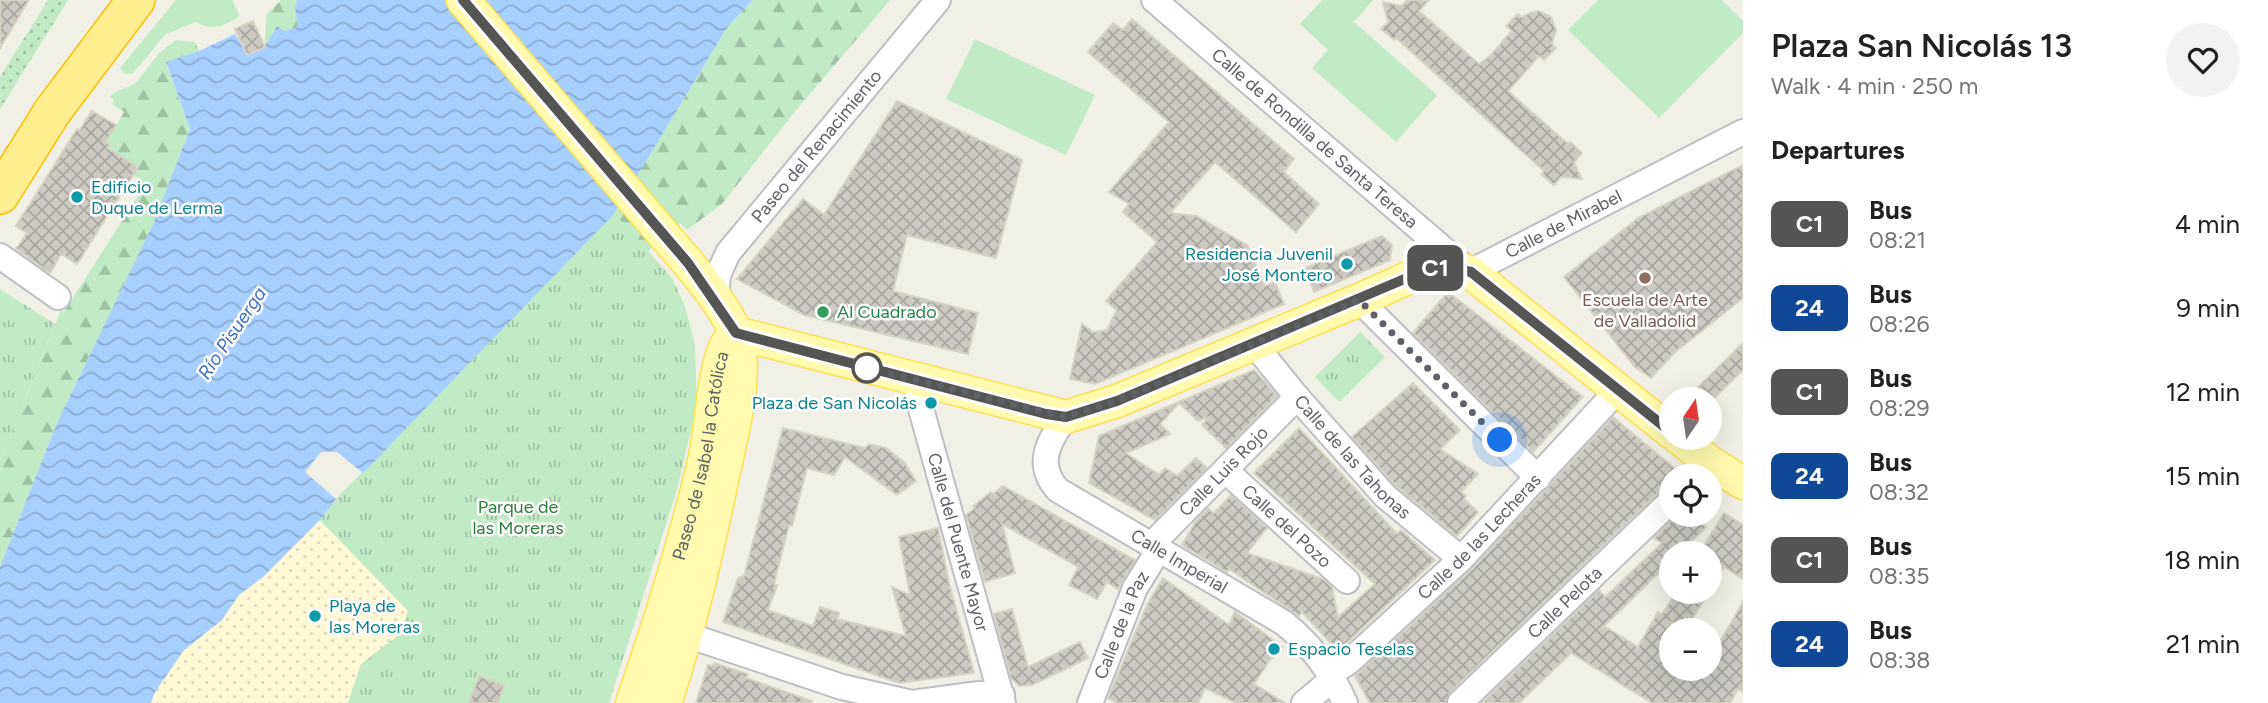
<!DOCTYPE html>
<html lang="en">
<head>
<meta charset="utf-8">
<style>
	:root { --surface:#fff; --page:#f2f2f2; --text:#202124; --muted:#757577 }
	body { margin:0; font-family:Figtree,sans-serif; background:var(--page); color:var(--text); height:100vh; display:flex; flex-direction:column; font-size:26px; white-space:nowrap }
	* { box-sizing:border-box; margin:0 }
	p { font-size:23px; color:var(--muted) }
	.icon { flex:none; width:38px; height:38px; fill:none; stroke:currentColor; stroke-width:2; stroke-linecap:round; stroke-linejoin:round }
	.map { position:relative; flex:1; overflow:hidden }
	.side { display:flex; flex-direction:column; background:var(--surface); width:525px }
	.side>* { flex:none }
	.badge { padding:0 14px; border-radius:10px; font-size:24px; line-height:46px }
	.needle { width:46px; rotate:13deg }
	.controls { position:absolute; left:1659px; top:387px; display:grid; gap:14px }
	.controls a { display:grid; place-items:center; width:63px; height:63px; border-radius:50%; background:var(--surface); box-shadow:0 7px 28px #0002; font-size:35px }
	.you { position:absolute; width:35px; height:35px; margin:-18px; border:5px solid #fff; border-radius:50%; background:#1a73e8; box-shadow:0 0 0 10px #1a73e833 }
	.map>.badge { position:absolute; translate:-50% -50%; box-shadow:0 0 0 4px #fff }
	h2 { padding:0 28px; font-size:26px; line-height:63px }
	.round { display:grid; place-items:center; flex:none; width:74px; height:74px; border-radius:37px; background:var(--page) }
	.overview { display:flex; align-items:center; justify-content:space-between; height:119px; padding:0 28px }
	h1 { font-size:33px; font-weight:600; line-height:52px }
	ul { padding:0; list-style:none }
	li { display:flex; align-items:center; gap:21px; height:84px; padding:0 28px }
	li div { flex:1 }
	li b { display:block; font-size:26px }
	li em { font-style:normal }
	li .badge { min-width:77px; font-weight:700; text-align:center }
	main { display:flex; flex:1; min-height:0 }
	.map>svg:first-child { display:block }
	.grass { fill:url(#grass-dots) }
	.forest { fill:url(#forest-firs) }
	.sand { fill:url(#sand-dots) }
	.park { fill:url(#park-tufts) }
	.garden { fill:#c0ebc5 }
	.water { fill:url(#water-waves) }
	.building { fill:url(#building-cross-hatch); stroke:#d7d3c4; stroke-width:2 }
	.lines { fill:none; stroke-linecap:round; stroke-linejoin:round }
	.minor-casing { stroke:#bebfc6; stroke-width:28 }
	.major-casing { stroke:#ffe051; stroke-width:35 }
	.highway-casing { stroke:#f7c300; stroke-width:40 }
	.minor { stroke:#fff; stroke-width:24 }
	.major { stroke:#fffaad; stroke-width:32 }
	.highway { stroke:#ffee8f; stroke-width:37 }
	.line-casing { stroke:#fff; stroke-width:16 }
	.line { stroke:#555553; stroke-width:10 }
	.walk { stroke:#5d6168; stroke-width:7; stroke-dasharray:0 12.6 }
	.culture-dot { fill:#0f9aa8; stroke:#fff; stroke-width:2.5 }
	.education-dot { fill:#8d6e63; stroke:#fff; stroke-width:2.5 }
	.leisure-dot { fill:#2e9e5b; stroke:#fff; stroke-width:2.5 }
	.stop-dot { fill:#fff; stroke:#555553; stroke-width:3.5 }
	.labels { text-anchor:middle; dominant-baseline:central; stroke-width:5; stroke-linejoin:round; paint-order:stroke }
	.street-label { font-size:18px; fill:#5d6168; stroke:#fff }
	.culture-label { font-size:18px; fill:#0d838f; stroke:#fff; text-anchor:start }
	.education-label { font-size:18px; fill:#785e54; stroke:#fff }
	.leisure-label { font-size:18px; fill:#27864d; stroke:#fff; text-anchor:start }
	.park-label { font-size:18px; fill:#2b8138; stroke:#fff }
	.water-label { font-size:19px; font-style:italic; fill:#3b71c6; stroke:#fff }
</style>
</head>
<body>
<main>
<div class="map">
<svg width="1743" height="703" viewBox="0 0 1743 703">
	<defs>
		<pattern id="grass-dots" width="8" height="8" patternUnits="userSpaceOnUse" patternTransform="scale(1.75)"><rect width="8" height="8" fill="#c0ebc5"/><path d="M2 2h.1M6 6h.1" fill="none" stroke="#9fc2a4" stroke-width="1.8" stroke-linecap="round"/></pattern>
		<pattern id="forest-firs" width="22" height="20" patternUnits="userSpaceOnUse" patternTransform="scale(1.75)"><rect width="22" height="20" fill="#c0ebc5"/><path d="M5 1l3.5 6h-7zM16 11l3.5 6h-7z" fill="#9fc2a4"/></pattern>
		<pattern id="sand-dots" width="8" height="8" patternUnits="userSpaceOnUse" patternTransform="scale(1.75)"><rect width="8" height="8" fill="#fef9d4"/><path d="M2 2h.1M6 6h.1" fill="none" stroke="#dcd8b9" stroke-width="1.8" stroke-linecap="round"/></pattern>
		<pattern id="park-tufts" width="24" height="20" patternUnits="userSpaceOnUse" patternTransform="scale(1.75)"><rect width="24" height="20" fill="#c0ebc5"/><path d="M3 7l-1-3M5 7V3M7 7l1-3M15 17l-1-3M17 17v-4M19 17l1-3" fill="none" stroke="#9fc2a4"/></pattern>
		<pattern id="water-waves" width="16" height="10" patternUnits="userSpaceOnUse" patternTransform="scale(1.75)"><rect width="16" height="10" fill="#a8d0ff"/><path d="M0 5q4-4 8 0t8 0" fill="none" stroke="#8cacd2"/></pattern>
		<pattern id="building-cross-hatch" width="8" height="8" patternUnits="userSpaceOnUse" patternTransform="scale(1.75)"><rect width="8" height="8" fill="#cccac3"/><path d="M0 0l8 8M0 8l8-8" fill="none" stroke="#a9a7a2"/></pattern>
	</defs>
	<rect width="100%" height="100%" fill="#f1f0e6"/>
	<path class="grass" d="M48 0H68L0 109V77Z"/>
	<g class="forest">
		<path d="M281 0H297L295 7 298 27 284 31 265 47 266 15Z"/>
		<path d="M753 0H890L793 114 722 204 687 230 680 223 648 251 614 214 728 26Z"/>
		<path d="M176 40 195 42 199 51 166 63 190 129 153 224 57 423 0 567V462L61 310 64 312 143 188 141 180 133 175 138 167 107 148 109 144 106 142 124 112 112 104 114 100 110 97 112 94 136 83 159 53Z"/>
	</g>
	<path class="sand" d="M320 520 408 611 400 634 361 664 348 703H151L155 692 184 650 222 620 239 595 263 577Z"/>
	<g class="park">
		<path d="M614 213 672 278 685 306 695 345 697 404 677 490 609 703H348L361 664 400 634 408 611 320 520 336 499Z"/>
		<path d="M0 289 55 324 0 462Z"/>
		<path d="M1360 332 1385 357 1339 402 1315 377Z"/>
	</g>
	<g class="garden">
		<path d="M176 0H232L240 16C222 27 215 31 195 22L165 35 133 73 125 74 120 68Z"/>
		<path d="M1322 0H1373L1354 22 1437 95 1396 142 1312 68 1328 50 1300 24Z"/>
		<path d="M1598 0H1722L1743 21V33L1659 118 1568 30Z"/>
		<path d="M975 39 1095 95 1066 155 946 99Z"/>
	</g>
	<path class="water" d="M297 0H753L728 26 614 214 363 473 337 452H321L305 472 336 499 320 520 263 577 239 595 222 620 184 650 155 692 151 703H0V567L57 423 153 224 190 129 166 62 199 51 235 34 247 55 265 47 277 26 284 31 298 27 295 7Z"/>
	<g class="building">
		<path d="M0 0H29L0 48Z"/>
		<path d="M1407 0H1429L1419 11 1479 64 1490 56 1512 31 1506 26 1518 14 1522 17 1530 13 1539 11 1551 17 1556 30 1552 44 1556 48 1544 60 1539 56 1508 91 1568 144 1570 142 1582 153 1574 163 1582 179 1561 177 1554 185 1541 174 1544 171 1396 38 1394 40 1381 29 1388 22 1383 2 1402 6Z"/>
		<path d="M1132 19 1294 159 1284 172 1319 204 1296 232 1215 162 1170 213 1196 216 1247 245 1264 286 1275 282 1284 304 1095 384 1070 379 1082 324 1093 332 1107 330 1117 310 1106 301 1157 242 1123 212 1129 204 1109 192 1169 122 1088 52 1113 23 1123 30Z"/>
		<path d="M253 21 265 47 247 55 235 29Z"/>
		<path d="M897 101 1022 160 996 258 907 235 893 291 978 313 968 354 804 315 737 279 803 199 824 215Z"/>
		<path d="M92 111 116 125 106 142 110 144 107 148 138 167 77 264 61 254 50 273 16 249 27 233 16 226 77 129 79 131Z"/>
		<path d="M1743 165V298L1674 353 1651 378 1635 367 1564 277 1638 218Z"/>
		<path d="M1382 236 1392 245 1390 260 1314 292 1305 268Z"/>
		<path d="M1448 292 1583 397 1533 452 1413 333Z"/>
		<path d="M1743 343V370L1713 399H1686Z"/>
		<path d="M1254 370 1277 396 1226 448 1202 425 1209 417 1198 421 1179 403 1160 424 1170 434 1126 453 1159 475 1165 468 1177 476 1196 458 1207 468 1155 520 1089 483 1099 436Z"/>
		<path d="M1413 383 1460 430 1440 449 1478 474 1461 492 1466 496 1464 499 1478 512 1457 536 1395 485 1352 437Z"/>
		<path d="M1613 417 1684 476H1671V485L1661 490 1450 692 1446 703H1370L1355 676 1472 569Z"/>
		<path d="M783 428 865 448 869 444 886 448 904 462 916 481 897 495 845 457 834 475 807 468 792 526 789 525 774 584 777 585 768 610 813 626 820 607 839 613 837 619 906 636 892 587 910 595 899 537 938 528 949 583 974 673 899 683 723 622 738 578 744 576Z"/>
		<path d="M1299 428 1397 534 1401 530 1435 560 1338 651 1302 612 1299 616 1229 569 1227 572 1182 545 1196 521 1208 509 1214 513 1231 495 1267 528 1247 553 1323 579 1332 587 1338 617 1375 584 1254 473Z"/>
		<path d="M1003 486 1135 560 1118 589 1107 582 1097 599 1069 585 1078 567 1002 524 1015 573 985 582 966 515 975 508 973 506 991 492 993 494Z"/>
		<path d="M1724 513 1743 525V579L1724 567 1710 590V553L1700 552Z"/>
		<path d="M1678 514H1685L1706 527 1688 545 1680 540 1666 566 1604 626 1638 647 1658 612 1662 614 1676 592H1709L1685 630 1671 622V668H1710V659L1743 602V692L1738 689 1730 703H1652L1571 653 1519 703H1482L1599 590 1605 597 1662 543 1654 538Z"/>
		<path d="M1163 578 1229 625 1235 612 1283 647 1270 660 1254 684 1285 703H1236L1205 688 1198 703H1117L1108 698 1147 605Z"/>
		<path d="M1012 609 1028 667 1080 642 1088 658 1032 685 1019 686 1011 678 994 614Z"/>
		<path d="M714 663 748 674 746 678 812 701 811 703H696L708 665 713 666Z"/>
		<path d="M479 676 504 685 498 703H469Z"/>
	</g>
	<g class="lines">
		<defs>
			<g id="minor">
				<path id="s1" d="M1154 0 1470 272 1743 132"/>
				<path d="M0 256 58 297"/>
				<path d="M1359 300 1538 478"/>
				<path id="s2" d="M716 301 718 275 728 253 938 0"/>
				<path id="s3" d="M1254 344 1297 397 1385 496 1461 559"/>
				<path id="s4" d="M915 380 921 409 1003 703"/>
				<path id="s5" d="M1066 417C1048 441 1035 465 1058 490L1284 623C1312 646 1330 670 1345 703"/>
				<path id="s6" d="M1226 471 1347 581"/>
				<path id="s7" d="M1154 549 1160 536 1297 397"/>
				<path d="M686 631 696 638 842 687 912 703 979 694 1002 695"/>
				<path id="s8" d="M1329 671 1341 667 1351 660 1461 559 1618 390"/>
				<path id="s9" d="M1090 703 1135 588 1158 551"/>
				<path d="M1304 703 1334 678"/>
				<path id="s10" d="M1460 703 1671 501"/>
			</g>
			<g id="major">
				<path d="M463 0 688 263C704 282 727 310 736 334 750 370 731 438 723 476 707 552 690 629 665 703"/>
				<path d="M736 333 1066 417 1117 401 1359 300 1428 269 1448 267 1470 272 1671 432"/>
				<path d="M1679 438 1711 463 1743 483"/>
				<path id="s11" d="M632 703C660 622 686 540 705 457 711 429 714 363 728 342"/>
			</g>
			<path id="highway" d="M0 195 52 112 136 0"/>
		</defs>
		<use href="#minor" class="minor-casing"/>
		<use href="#major" class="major-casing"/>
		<use href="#highway" class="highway-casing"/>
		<use href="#minor" class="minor"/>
		<use href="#major" class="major"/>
		<use href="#highway" class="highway"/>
	</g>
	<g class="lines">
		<defs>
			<path id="line" d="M463 0 688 263 736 333 1046 414 1066 417 1117 401 1428 269 1448 267 1471 272 1671 432"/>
		</defs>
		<use href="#line" class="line-casing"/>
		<use href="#line" class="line"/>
		<path class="walk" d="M867 368 1066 417 1117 401 1359 300 1500 440"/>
	</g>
	<g class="culture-dot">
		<circle cx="77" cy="197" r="7"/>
		<circle cx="1347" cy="264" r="7"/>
		<circle cx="931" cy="403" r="7"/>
		<circle cx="315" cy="616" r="7"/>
		<circle cx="1274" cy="649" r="7"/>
	</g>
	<circle class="education-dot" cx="1645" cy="278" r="7"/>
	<circle class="leisure-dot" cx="823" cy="312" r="7"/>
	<circle class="stop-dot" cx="867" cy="368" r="14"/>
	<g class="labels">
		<g class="street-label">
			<text stroke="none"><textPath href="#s1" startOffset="212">Calle de Rondilla de Santa Teresa</textPath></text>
			<text stroke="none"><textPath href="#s2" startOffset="189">Paseo del Renacimiento</textPath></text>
			<text stroke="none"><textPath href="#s1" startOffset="522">Calle de Mirabel</textPath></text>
			<text stroke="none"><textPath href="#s11" startOffset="257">Paseo de Isabel la Católica</textPath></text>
			<text stroke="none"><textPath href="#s3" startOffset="150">Calle de las Tahonas</textPath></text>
			<text stroke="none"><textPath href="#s7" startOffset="105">Calle Luis Rojo</textPath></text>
			<text stroke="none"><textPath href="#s6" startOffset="82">Calle del Pozo</textPath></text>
			<text stroke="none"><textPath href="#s8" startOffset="203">Calle de las Lecheras</textPath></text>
			<text stroke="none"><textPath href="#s4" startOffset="168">Calle del Puente Mayor</textPath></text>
			<text stroke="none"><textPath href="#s5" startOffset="222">Calle Imperial</textPath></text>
			<text stroke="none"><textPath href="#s10" startOffset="145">Calle Pelota</textPath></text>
			<text stroke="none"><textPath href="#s9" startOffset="84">Calle de la Paz</textPath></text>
		</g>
		<g class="culture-label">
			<text x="91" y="187">Edificio<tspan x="91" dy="21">Duque de Lerma</tspan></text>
			<text x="1333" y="254" text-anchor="end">Residencia Juvenil<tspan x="1333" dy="21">José Montero</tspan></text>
			<text x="917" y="403" text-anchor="end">Plaza de San Nicolás</text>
			<text x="329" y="606">Playa de<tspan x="329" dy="21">las Moreras</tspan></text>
			<text x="1288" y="649">Espacio Teselas</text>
		</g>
		<g class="education-label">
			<text x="1645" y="300">Escuela de Arte<tspan x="1645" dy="21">de Valladolid</tspan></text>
		</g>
		<g class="leisure-label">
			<text x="837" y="312">Al Cuadrado</text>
		</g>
		<g class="park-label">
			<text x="518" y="507">Parque de<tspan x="518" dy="21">las Moreras</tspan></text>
		</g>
		<g class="water-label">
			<text transform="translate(232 333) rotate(-56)">Río Pisuerga</text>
		</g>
	</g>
</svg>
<div class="controls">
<a><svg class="needle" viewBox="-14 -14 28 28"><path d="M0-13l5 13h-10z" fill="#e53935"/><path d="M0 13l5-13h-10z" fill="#757577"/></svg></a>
<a><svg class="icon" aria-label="locate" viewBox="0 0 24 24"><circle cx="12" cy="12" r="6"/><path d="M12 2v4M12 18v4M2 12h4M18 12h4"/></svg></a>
<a>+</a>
<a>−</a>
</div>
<div class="you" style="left:1500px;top:440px"></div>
<b class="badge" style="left:1435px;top:268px;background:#555553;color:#fff">C1</b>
</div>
<section class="side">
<div class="overview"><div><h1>Plaza San Nicolás 13</h1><p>Walk · 4 min · 250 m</p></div><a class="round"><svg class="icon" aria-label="heart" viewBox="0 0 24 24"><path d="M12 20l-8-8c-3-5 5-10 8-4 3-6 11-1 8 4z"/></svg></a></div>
<h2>Departures</h2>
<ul>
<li><span class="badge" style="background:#555553;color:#fff">C1</span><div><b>Bus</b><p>08:21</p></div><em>4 min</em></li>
<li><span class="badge" style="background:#0f4895;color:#fff">24</span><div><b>Bus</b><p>08:26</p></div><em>9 min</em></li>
<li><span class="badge" style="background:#555553;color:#fff">C1</span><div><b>Bus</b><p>08:29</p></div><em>12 min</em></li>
<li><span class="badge" style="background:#0f4895;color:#fff">24</span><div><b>Bus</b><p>08:32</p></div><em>15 min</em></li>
<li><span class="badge" style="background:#555553;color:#fff">C1</span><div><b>Bus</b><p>08:35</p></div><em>18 min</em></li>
<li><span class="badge" style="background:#0f4895;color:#fff">24</span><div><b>Bus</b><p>08:38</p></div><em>21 min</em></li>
</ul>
</section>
</main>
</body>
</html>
